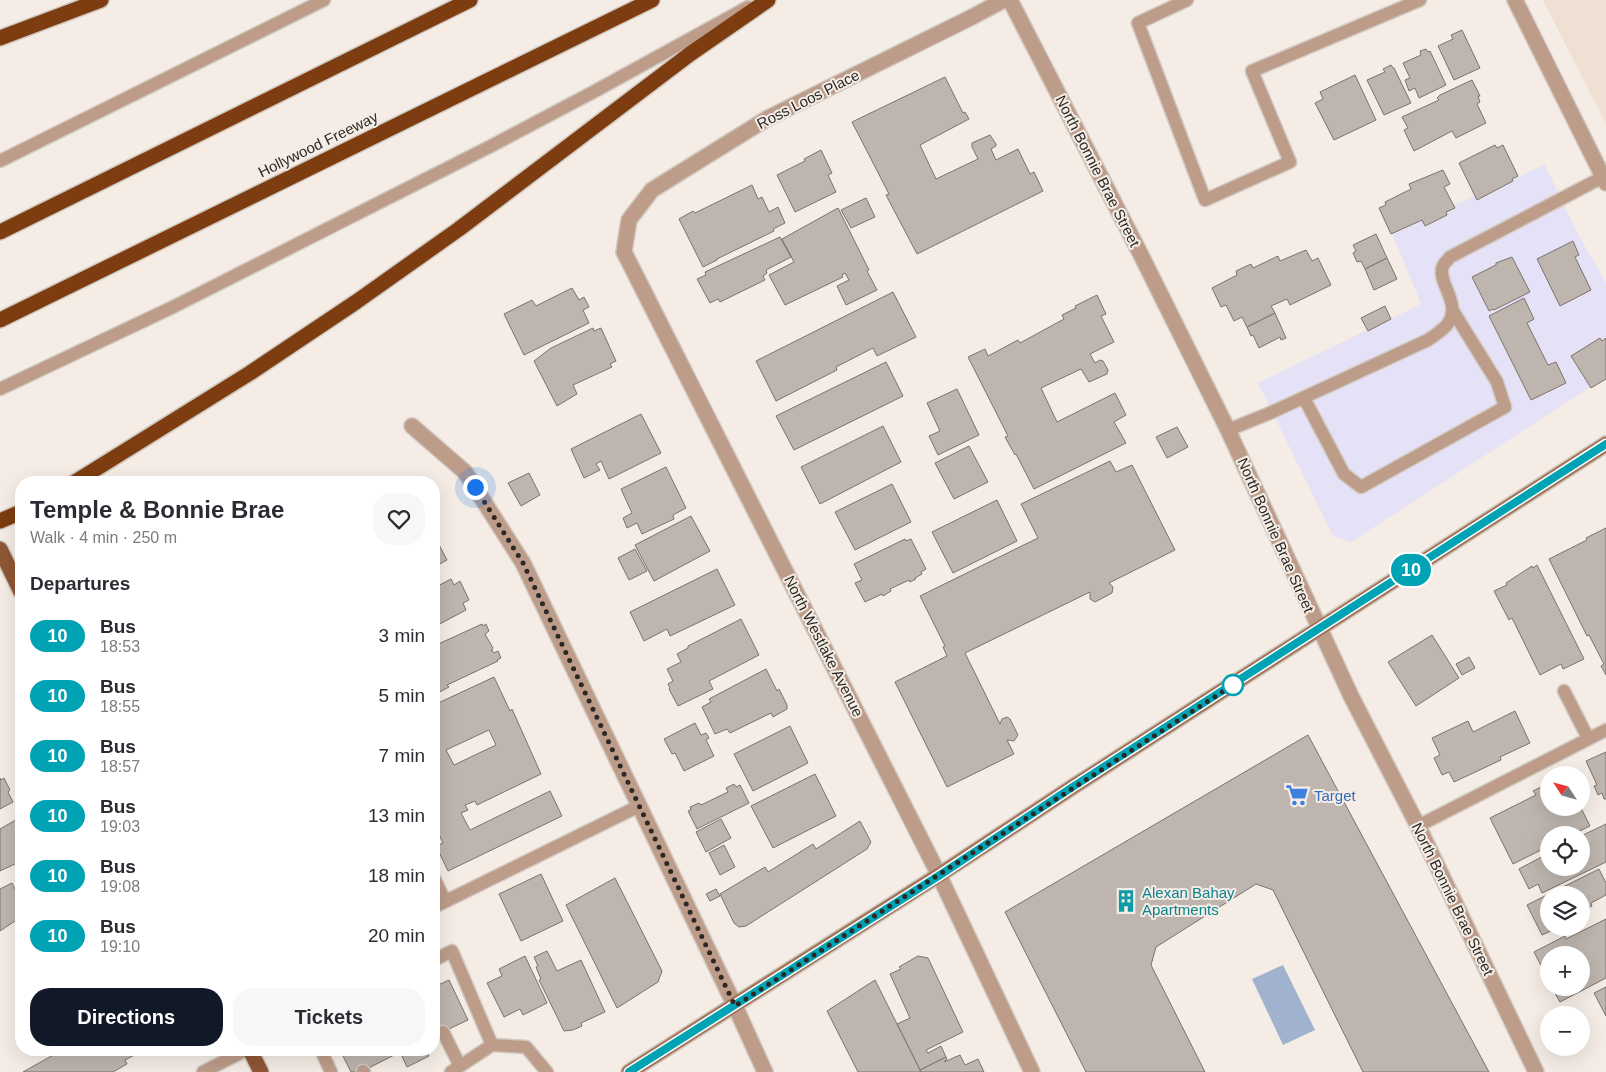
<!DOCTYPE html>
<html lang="en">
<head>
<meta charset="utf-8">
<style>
	:root { --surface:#fff; --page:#f7f7f7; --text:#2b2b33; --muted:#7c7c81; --accent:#111827 }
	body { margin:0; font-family:Arial,sans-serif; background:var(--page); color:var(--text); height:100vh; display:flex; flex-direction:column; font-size:19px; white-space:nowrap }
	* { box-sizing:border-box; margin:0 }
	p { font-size:16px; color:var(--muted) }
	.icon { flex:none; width:28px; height:28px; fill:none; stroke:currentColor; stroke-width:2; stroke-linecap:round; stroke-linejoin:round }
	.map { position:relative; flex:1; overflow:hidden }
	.sheet { position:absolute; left:15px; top:476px; width:425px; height:580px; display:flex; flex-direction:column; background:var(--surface); border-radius:20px; box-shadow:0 5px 20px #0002 }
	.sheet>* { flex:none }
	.badge { padding:0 10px; border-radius:16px; font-size:18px; line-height:32px }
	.needle { width:32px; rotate:306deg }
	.buttons { position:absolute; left:1540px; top:766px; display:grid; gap:10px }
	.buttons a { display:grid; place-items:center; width:50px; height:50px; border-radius:50%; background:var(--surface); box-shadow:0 5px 20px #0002; font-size:25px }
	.you { position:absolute; width:25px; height:25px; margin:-12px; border:4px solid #fff; border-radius:50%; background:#1a73e8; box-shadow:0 0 0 8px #1a73e833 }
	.map>.badge { position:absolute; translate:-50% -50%; box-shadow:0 0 0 2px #fff }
	h2 { padding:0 15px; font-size:19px; line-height:45px }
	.round { display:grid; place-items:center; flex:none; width:52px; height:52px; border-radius:20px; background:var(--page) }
	.headline { display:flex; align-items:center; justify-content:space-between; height:85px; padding:0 15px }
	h1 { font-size:24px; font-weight:800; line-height:38px }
	.button { display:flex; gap:10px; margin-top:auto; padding:10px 15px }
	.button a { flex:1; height:58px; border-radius:20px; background:var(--accent); color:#fff; font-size:20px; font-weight:800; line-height:58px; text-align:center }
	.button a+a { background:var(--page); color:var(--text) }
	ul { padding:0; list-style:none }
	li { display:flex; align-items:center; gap:15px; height:60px; padding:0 15px }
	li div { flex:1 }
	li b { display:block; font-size:19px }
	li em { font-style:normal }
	li .badge { min-width:55px; font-weight:700; text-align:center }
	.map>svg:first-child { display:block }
	.commercial { fill:#e5e1f7 }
	.built { fill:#eee0d3 }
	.water { fill:#a1b2ce }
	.building { fill:#bdb5ae; stroke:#7a736c; fill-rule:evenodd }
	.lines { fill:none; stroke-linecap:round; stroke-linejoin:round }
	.lane-casing { stroke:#d1cac2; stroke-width:15 }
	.street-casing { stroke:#d1cac2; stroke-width:18 }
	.secondary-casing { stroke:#d1cac2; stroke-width:18 }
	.primary-casing { stroke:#d1cac2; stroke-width:18 }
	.highway-casing { stroke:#d1cac2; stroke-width:18 }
	.lane { stroke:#bd9c8a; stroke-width:12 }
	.street { stroke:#bd9c8a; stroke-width:15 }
	.secondary { stroke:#a37459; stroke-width:15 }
	.primary { stroke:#8f5735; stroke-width:15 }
	.highway { stroke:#7d3d10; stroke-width:15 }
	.line-casing { stroke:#fff; stroke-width:11 }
	.line { stroke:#00a3b4; stroke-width:8 }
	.walk { stroke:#2b2825; stroke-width:5; stroke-dasharray:0 9 }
	.stop-dot { fill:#fff; stroke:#00a3b4; stroke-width:2.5 }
	.labels { text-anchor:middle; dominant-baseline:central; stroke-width:4; stroke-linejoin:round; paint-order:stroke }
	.street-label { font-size:15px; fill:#2b2825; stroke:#f5ede5 }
	.shop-label { font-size:15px; fill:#366cbe; stroke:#f5ede5; text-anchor:start }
	.culture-label { font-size:15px; fill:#0d838f; stroke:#f5ede5; text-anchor:start }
</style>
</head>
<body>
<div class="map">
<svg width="1606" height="1072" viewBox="0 0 1606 1072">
	<rect width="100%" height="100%" fill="#f5ede5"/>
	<path class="commercial" d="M1545 165 1578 234 1606 283V377L1351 542 1333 536 1258 383 1421 304 1392 233Z"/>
	<path class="built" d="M1543 0H1606V124Z"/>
	<path class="water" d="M1283 965 1315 1030 1283 1045 1252 979Z"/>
	<g class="building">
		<path d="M1462 30 1480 68 1454 80 1438 46 1453 39 1451 35Z"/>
		<path d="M1426 49 1428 52 1430 51 1446 85 1419 98 1415 88 1409 91 1405 80 1410 78 1403 63 1421 55 1420 51Z"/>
		<path d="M1391 65 1393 68H1394L1411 103 1384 115 1367 80 1385 72 1383 69Z"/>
		<path d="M1355 75 1376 120 1334 140 1315 103 1323 99 1320 92Z"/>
		<path d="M945 77 963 113 965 112 969 119 920 145 936 179 978 159 972 147V143L990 135 996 144V146L991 149 996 160 1018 149 1030 174 1034 172 1043 191 917 254 886 195 889 194 852 122Z"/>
		<path d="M1472 80 1480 96H1478L1480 102 1477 104 1486 123 1456 138 1452 131 1414 151 1404 130 1408 128 1402 117 1439 100 1437 98 1440 95Z"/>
		<path d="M1495 145 1497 148 1503 145 1518 176 1512 179 1513 181 1477 200 1459 163Z"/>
		<path d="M821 150 832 173 828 175 836 192 795 212 777 175 805 161 804 159Z"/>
		<path d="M1443 170 1450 184 1444 187 1455 208 1446 212 1447 215 1425 226 1422 220 1391 234 1379 208 1386 205 1385 202 1411 189 1409 184Z"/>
		<path d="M752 185 758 199 762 197 769 212 778 207 785 223 773 229 774 231 717 259V260L703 267 679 219 693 211 695 213Z"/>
		<path d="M866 198 875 217 851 228 841 210Z"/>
		<path d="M838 208 869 270 867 271 877 290 846 305 837 286 849 280 845 273 842 275 843 277 785 305 769 275 794 262 782 239Z"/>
		<path d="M1376 234 1387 258 1365 269 1361 261 1357 262 1353 253 1356 251 1353 245Z"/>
		<path d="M780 237 791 257 766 270 767 273 763 276 765 280 720 302 718 299 710 303 697 279 706 275 705 272Z"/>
		<path d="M1573 241 1579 255 1575 257 1591 290 1560 306 1537 259Z"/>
		<path d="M1306 250 1312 261 1318 258 1331 285 1290 305 1287 299 1271 306 1275 313 1247 327 1242 317 1234 321 1226 305 1221 307 1212 288 1237 275 1236 271 1251 264 1253 268 1278 256 1280 261Z"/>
		<path d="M1512 257 1530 292 1494 310 1493 309 1489 311 1472 277 1496 265V263Z"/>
		<path d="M1387 258 1397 279 1374 290 1365 269Z"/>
		<path d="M572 288 579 300 584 297 589 307 583 310 589 323 524 355 504 314 532 300 536 306Z"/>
		<path d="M893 292 916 337 877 356 873 348 836 367 837 370 776 401 756 361Z"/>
		<path d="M1097 295 1106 314 1101 316 1114 342 1090 354 1095 363 1100 360 1103 361 1108 370 1107 374 1089 382 1081 369 1041 388 1057 422 1115 393 1126 415 1114 422 1126 443 1034 489 1016 454 1015 455 1005 437 1008 436 968 357 985 349 988 356 1018 340 1020 343 1064 319 1062 315 1076 308 1075 306Z"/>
		<path d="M1524 298 1534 319 1527 323 1548 365 1556 362 1566 383 1531 400 1489 316Z"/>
		<path d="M1385 306 1391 319 1368 331 1361 318Z"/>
		<path d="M1275 313 1286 338 1281 340 1280 337 1259 348 1253 335 1251 336 1247 327Z"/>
		<path d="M593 328 594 331 601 328 616 361 610 364 612 367 573 385 577 394 557 406 534 361 551 348Z"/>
		<path d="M1600 338 1602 341 1606 338V379L1591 388 1571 356Z"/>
		<path d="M886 362 903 396 794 450 776 416Z"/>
		<path d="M957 389 979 435 938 455 929 436 940 431 927 403Z"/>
		<path d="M641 414 661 453 609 479 601 461 596 464 600 470 584 478 571 449Z"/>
		<path d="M883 426 901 462 820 504 801 467Z"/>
		<path d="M1177 427 1188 447 1167 458 1156 437Z"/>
		<path d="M969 446 988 482 954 499 935 463Z"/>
		<path d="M1110 461 1116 472 1132 465 1175 550 1109 583 1113 587 1112 593 1095 602 1090 599V592L965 653 1000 724 1002 719 1007 717 1010 719 1018 735 1014 741 1007 740 1014 754 947 787 895 682 947 656 943 647 945 646 920 596 1038 538 1021 504Z"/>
		<path d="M666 467 686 508 673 515 674 519 642 534 637 523 627 528 623 518 632 513 621 489Z"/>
		<path d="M529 473 540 495 521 506 508 483Z"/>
		<path d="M892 484 911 522 855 550 835 512Z"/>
		<path d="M997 500 1017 541 953 573 932 532Z"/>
		<path d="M691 516 710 551 654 581 635 545Z"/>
		<path d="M1606 528V675L1601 666 1604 664 1589 635 1587 636 1549 559 1587 540 1586 538Z"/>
		<path d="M436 539 447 560 434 567V541Z"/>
		<path d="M905 539 906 541 911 539 926 569 921 572 922 574 915 578 916 579 910 582 909 580 890 589 891 591 883 596 882 594 865 602 855 583 862 580 854 564Z"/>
		<path d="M635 549 647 571 629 580 618 558Z"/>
		<path d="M1537 565 1584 659 1563 669 1561 664 1540 675 1512 618 1509 620 1494 591 1507 585 1506 583 1532 566 1533 568Z"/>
		<path d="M717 569 735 605 670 636 667 629 644 641 630 612Z"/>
		<path d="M451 579 454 585 460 581 469 600 463 603 466 610 434 627V588Z"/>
		<path d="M741 619 759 655 709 681 713 689 678 706 669 689 670 688 668 684 673 681 667 669 681 662 677 654 688 648V646Z"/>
		<path d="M482 624 483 626 486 624 489 631 485 634 493 648 491 651 492 650 494 653 498 651 501 658 497 660 498 661 447 685 449 687 434 695V646Z"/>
		<path d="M1432 635 1459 678 1416 706 1388 662Z"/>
		<path d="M1469 657 1475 668 1462 675 1456 664Z"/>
		<path d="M766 669 777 691 779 689 787 705V709L773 717 771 713 730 733 727 729 715 734 702 707 711 702 709 699Z"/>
		<path d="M494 677 510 711 512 709 541 774 477 805 475 801 465 805 468 810 461 813 470 830 550 791 562 816 448 871 436 846 443 843 434 824V705ZM489 730 496 745 454 765 446 750Z"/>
		<path d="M1515 711 1530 743 1500 757 1501 760 1454 782 1449 772 1442 775 1434 758 1440 755 1432 738 1468 721 1473 732Z"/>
		<path d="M695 723 701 735 706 733 709 738 706 740 714 756 684 771 675 753 672 754 664 739Z"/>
		<path d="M790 726 808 763 753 791 734 754Z"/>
		<path d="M1308 735 1489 1072H1363L1273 890 1256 884 1156 947 1151 965 1205 1072H1086L1005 912Z"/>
		<path d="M1606 752V799H1604L1602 793 1598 795 1594 786 1597 785 1586 761Z"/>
		<path d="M815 774 836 816 773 848 751 806Z"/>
		<path d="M0 778 1 780 4 778 10 790 8 792 13 802 0 809Z"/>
		<path d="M1549 783V808H1581L1590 826 1571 835H1549V846L1513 864 1490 818 1536 795 1533 791Z"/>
		<path d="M734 784 736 787 740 785 749 803 697 829 688 811 691 810 690 807 699 803 701 805 728 792 726 788Z"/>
		<path d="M21 817V871L19 872 15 864 0 871V829Z"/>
		<path d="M721 819 731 838 706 852 696 832Z"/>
		<path d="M860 821 871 842 867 849 746 926 739 927 734 923 720 894 765 867 768 872 813 844 816 849Z"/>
		<path d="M1606 824V862L1542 893 1538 884 1529 889 1519 869 1549 853V868H1581V836Z"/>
		<path d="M724 845 735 867 720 875 709 853Z"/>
		<path d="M1599 869 1606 883V895L1591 903 1592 906 1581 912V895H1549V928H1558L1542 935 1527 905Z"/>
		<path d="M541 874 563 921 521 941 499 894Z"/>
		<path d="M615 878 662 971 658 982 617 1008 566 905Z"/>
		<path d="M12 883 17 893 21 891V917L0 931V889Z"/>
		<path d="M716 889 720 896 710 901 706 894Z"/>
		<path d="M1606 919V978L1560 1002 1552 988H1581V955H1549V981L1534 952 1565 936 1566 939Z"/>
		<path d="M547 951 557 971 581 960 605 1012 581 1023 582 1026 573 1030 564 1031 539 980 541 979 536 967 538 966 534 957Z"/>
		<path d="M525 956 547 1003 523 1015 520 1009 504 1017 487 983 502 976 499 969Z"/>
		<path d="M918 956 928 958 963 1032 926 1050 928 1053 941 1046 946 1057 920 1070 897 1024 910 1018 890 974 901 969 899 967Z"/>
		<path d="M449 980 468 1020 434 1036V987Z"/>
		<path d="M875 980 921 1072H858L827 1011Z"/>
		<path d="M1606 987V1016L1594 993Z"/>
		<path d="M62 1050H144L125 1060 127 1064 113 1072H23Z"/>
		<path d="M340 1050H426L429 1056 407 1067 400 1052 361 1072H351Z"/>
		<path d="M960 1055 965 1065 978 1059 984 1072H921L920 1070 946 1057 947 1059 944 1062Z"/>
	</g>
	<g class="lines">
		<defs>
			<g id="lane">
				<path d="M1187 0 1138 23 1205 200 1290 162 1252 71 1420 0"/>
				<path d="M0 161 324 0"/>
				<path d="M0 389 173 307 493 145 597 90 748 7"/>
				<path d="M1304 398 1344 474 1361 487 1505 407 1497 382 1453 311"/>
				<path d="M1228 430 1270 413 1428 340C1435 335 1445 329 1449 322 1461 302 1436 281 1443 266 1444 263 1448 260 1450 257L1603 177"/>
				<path d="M1564 691 1588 738"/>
				<path d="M1418 826 1606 730"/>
				<path d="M434 878 445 901"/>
				<path d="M434 907 639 806"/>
				<path d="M434 960 452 951 492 1045"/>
				<path d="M443 1032 460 1066"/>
				<path d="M321 1050 331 1072"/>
				<path d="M363 1071 364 1072"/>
				<path d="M203 1072 246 1050"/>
				<path d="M451 1072 492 1045 526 1047 547 1072"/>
			</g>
			<g id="street">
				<path d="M1004 0 972 17 768 118 652 190 629 220 624 252 939 875 1032 1072"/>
				<path d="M1010 0 1141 255 1228 430 1351 696 1418 826 1536 1072"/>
				<path d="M1515 0 1606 183"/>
				<path d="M412 426 465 472 523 563 735 1006 765 1072"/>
			</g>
			<path id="secondary" d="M629 1072 939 875 1071 788 1606 444"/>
			<g id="primary">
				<path d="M0 549 21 592"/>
				<path d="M250 1050 261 1072"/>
			</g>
			<g id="highway">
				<path d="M0 38 101 0"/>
				<path d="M0 232 470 0"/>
				<path d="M0 320 652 0"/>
				<path d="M75 482 250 373 356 302 459 229 690 54 768 0"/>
				<path d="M0 521 21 512"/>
			</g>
		</defs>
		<use href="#lane" class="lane-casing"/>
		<use href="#street" class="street-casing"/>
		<use href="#secondary" class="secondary-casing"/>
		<use href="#primary" class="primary-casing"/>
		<use href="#highway" class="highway-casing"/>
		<use href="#lane" class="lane"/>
		<use href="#street" class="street"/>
		<use href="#secondary" class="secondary"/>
		<use href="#primary" class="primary"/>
		<use href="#highway" class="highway"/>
	</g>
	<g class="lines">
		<defs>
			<path id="line" d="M629 1072 940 875 1071 788 1606 444"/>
		</defs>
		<use href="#line" class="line-casing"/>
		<use href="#line" class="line"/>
		<path class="walk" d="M475 487 523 563 735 1006 1233 685"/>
	</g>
	<defs>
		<symbol id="supermarket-bare" viewBox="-9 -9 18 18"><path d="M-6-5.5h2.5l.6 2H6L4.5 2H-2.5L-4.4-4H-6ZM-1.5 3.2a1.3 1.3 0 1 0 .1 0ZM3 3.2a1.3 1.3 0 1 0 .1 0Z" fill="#3f7fe0" stroke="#f5ede5" stroke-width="2.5" paint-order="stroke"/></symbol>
		<symbol id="building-bare" viewBox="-9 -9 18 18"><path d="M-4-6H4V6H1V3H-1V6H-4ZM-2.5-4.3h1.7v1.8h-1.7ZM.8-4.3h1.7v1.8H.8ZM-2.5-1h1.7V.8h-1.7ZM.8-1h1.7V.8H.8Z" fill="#0f9aa8" stroke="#f5ede5" stroke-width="2.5" paint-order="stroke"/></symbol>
	</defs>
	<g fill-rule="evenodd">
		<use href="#supermarket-bare" x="1281" y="779" width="32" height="32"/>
		<use href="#building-bare" x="1110" y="885" width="32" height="32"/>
	</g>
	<circle class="stop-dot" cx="1233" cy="685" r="10"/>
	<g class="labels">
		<g class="street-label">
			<text transform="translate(808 99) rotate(-27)">Ross Loos Place</text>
			<text transform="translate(318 144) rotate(-26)">Hollywood Freeway</text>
			<text transform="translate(1098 171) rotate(63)">North Bonnie Brae Street</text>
			<text transform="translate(1276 535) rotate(66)">North Bonnie Brae Street</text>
			<text transform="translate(824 646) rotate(63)">North Westlake Avenue</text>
			<text transform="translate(1453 899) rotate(64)">North Bonnie Brae Street</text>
		</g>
		<g class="shop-label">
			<text x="1314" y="795">Target</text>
		</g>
		<g class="culture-label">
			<text x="1142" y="892">Alexan Bahay<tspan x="1142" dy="17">Apartments</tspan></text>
		</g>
	</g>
</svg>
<div class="buttons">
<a><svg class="needle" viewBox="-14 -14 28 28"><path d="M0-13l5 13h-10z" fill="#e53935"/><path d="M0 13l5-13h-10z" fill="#7c7c81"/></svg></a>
<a><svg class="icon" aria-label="locate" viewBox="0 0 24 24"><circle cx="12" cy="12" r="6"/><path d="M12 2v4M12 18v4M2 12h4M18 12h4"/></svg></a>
<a><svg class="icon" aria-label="layers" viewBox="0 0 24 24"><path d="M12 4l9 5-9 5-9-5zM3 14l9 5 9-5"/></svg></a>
<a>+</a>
<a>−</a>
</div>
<div class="you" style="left:475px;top:487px"></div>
<b class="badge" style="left:1411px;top:570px;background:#00a3b4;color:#fff">10</b>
<section class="sheet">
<div class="headline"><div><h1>Temple &amp; Bonnie Brae</h1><p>Walk · 4 min · 250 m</p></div><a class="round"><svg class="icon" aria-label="heart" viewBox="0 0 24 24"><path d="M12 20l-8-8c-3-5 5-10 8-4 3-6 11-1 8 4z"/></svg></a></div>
<h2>Departures</h2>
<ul>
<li><span class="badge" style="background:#00a3b4;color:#fff">10</span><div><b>Bus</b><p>18:53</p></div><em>3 min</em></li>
<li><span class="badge" style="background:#00a3b4;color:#fff">10</span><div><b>Bus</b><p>18:55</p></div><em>5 min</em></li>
<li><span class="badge" style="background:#00a3b4;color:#fff">10</span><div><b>Bus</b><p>18:57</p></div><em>7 min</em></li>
<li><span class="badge" style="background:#00a3b4;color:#fff">10</span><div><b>Bus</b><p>19:03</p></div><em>13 min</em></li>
<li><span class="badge" style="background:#00a3b4;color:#fff">10</span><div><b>Bus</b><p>19:08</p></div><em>18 min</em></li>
<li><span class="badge" style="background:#00a3b4;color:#fff">10</span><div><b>Bus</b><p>19:10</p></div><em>20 min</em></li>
</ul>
<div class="button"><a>Directions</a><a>Tickets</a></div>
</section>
</div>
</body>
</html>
